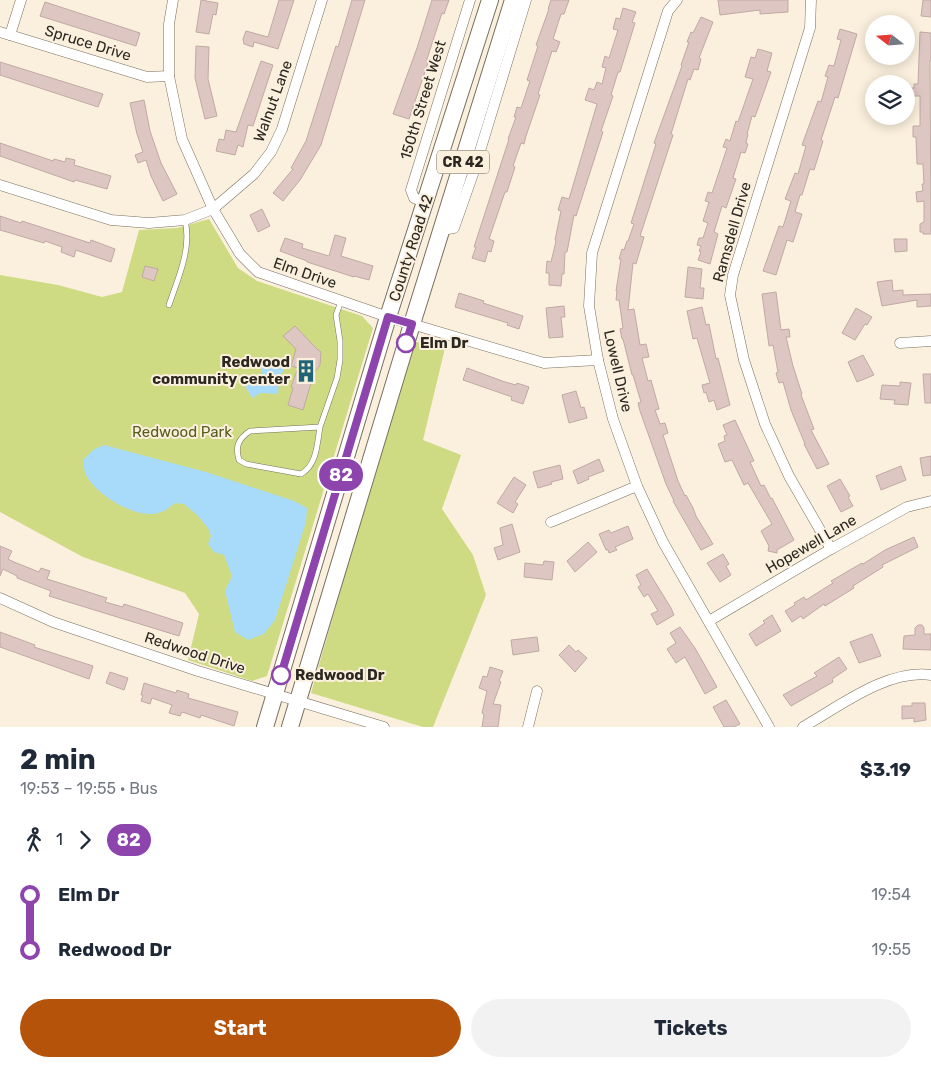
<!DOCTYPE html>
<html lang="en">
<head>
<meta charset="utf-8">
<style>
	:root { --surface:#fff; --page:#f2f2f3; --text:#1f2937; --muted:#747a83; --accent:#b45309 }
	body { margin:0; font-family:Rubik,sans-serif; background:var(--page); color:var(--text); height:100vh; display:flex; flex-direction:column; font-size:19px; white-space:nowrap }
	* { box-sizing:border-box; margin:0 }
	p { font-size:16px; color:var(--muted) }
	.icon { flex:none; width:28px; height:28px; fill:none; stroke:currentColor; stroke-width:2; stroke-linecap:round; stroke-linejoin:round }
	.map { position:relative; height:727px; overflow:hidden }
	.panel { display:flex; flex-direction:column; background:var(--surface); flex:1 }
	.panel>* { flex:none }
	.badge { padding:0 10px; border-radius:16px; font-size:18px; line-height:32px }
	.needle { width:32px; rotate:287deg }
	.buttons { position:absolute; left:865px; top:15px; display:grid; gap:10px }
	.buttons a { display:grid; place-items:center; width:50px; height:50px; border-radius:50%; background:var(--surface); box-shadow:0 2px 12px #0003; font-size:25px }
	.map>.badge { position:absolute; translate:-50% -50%; box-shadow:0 0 0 2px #fff }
	.legs { display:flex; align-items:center; gap:8px; height:55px; padding:0 20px; font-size:16px }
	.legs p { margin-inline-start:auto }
	.overview { display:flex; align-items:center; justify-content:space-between; height:85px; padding:0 20px }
	h1 { font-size:28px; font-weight:700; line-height:38px }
	.button { display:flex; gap:10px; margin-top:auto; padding:10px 20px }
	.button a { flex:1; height:58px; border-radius:30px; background:var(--accent); color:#fff; font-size:20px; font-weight:700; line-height:58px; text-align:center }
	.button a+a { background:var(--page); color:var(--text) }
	ul { padding:0 20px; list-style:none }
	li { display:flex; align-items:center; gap:18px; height:55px; font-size:19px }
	li i { display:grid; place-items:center; width:8px; height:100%; margin:0 6px; background:currentColor }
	li i::after { content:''; width:12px; height:12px; margin:-6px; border:4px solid; border-radius:50%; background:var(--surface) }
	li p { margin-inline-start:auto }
	li:first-child i { background:linear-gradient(#0000 50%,currentColor 0) }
	li:last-child i { background:linear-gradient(currentColor 50%,#0000 0) }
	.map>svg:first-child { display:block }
	.green { fill:#cfdb83 }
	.water { fill:#a7dbf9 }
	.building { fill:#dec7c2; stroke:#c0a9a4 }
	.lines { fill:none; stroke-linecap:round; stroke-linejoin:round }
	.service-casing { stroke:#796f5f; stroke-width:6 }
	.minor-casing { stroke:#796f5f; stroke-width:11 }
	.trunk-casing { stroke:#796f5f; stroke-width:18 }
	.service { stroke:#fff; stroke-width:5 }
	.minor { stroke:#fff; stroke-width:10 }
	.trunk { stroke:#fff; stroke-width:16 }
	.line-1-casing { stroke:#fff; stroke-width:11 }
	.line-1 { stroke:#8e44ad; stroke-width:8 }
	.stop-1-dot { fill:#fff; stroke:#8e44ad; stroke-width:2.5 }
	.labels { text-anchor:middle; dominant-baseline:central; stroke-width:4; stroke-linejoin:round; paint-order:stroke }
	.shield { fill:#fbf0dd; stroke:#6a6459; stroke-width:1 }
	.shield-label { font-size:14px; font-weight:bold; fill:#2c2821 }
	.street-label { font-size:15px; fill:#2c2821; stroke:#fbf0dd }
	.stop-label { font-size:15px; font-weight:bold; fill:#2c2821; stroke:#fbf0dd; text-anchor:start }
	.poi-label { font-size:15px; font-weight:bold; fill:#2c2821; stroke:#fbf0dd; text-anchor:end }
	.park-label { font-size:15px; fill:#565d1d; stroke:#fbf0dd }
</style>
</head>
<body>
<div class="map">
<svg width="931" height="727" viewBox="0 0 931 727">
	<rect width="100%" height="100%" fill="#fbf0dd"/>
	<g class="green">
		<path d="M209 219 238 268 257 281 362 316 373 328 267 676 252 681 188 660 199 614 185 593 83 557 0 512V275L58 285 102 297 122 292 139 230 177 228Z"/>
		<path d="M412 341 445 348 423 440 461 455 442 509 473 555 486 595 433 727H423L311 693Z"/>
	</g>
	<g class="water">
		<path d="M261 360H282L285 362V366L279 381 278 394 261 393 252 398 245 386 261 374Z"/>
		<path d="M104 445 206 472 294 501 307 508 306 522 275 620 264 634 248 640 235 632 225 591 232 576 224 555 214 552 208 544 211 536 208 528 197 515 184 504 175 503C168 509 161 514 151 514 130 515 96 494 86 475 84 471 84 465 83 460L93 450Z"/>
	</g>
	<g class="building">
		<path d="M201 0 218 3 216 15 213 14 209 34 196 32Z"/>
		<path d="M279 0H294L278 49 254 42 253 47 244 44 243 39 246 31 268 37Z"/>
		<path d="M352 0H365L321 145 300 180 283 201 273 193 293 169 291 168 306 141 336 46 338 47Z"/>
		<path d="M432 0H449L444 14 442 13 427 59 429 60 409 119 393 114 417 48Z"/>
		<path d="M551 0H569L564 14H561L553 39 560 42 556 52 552 51 538 94 540 95 526 136 524 144 521 143 513 166 515 167 507 192H505L489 239 494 241 491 252 488 251 485 262 472 258 476 247H474L509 139H508L516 117H514L517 107 521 108 530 81 527 80 538 46 536 45 549 9H548Z"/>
		<path d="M718 0H788V12L760 14V10L720 15Z"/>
		<path d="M923 0H931V17L921 16Z"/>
		<path d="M45 2 140 33 136 46 40 16Z"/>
		<path d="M623 8 636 12 632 22 635 23 620 72H618L611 95 613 96 601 131 603 132 576 216 574 215 567 252H565L564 274H562L561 286 549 285V273H546L547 261 551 262 556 241 555 240 561 211 558 210 562 197 569 199 597 104 585 100 589 88 594 90 597 82 602 84 606 68 602 67 605 56 609 58 618 30 613 29 616 18 620 19Z"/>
		<path d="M701 17 713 22 699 58 701 59 698 70 694 69 690 80 688 79 671 134 673 135 640 236 644 237 636 264 633 263 628 310 634 309 640 345 646 344 649 357 642 358 648 381 651 380 659 409 655 410 660 424 665 423 668 433 663 435 678 481 685 496 686 495 693 508 696 516 713 544 701 550 673 501H674L666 484 640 411 638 403 641 402 633 375H632L623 339H622L620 329 623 328 619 300H616L617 291H616L621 259H619L622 249 624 250 627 241H628L634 224 631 223 656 144 654 143 682 66 681 65 689 42H687L691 32 693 33Z"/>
		<path d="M840 29 857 34 838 98 835 97 821 140 823 141 814 170 810 169 802 195H800L795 212 802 214 793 242 787 240 776 275 763 271 779 226 783 227 791 201 785 199 795 173 798 174 806 146 802 145 818 101 821 102 828 77 825 76 829 65 834 66 841 40 837 39Z"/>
		<path d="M920 32 931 33V61H930L931 234H923V232H920V224L924 222V201L917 202 916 192 923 191 922 184H924L923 164H917L916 137H913V126H920V96H908V88H914V84H918Z"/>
		<path d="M196 46 209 47 208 79 217 116 205 119 195 78Z"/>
		<path d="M758 49 772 53 767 71 771 72 755 117 752 116 747 134H748L746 143 748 144 745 153 741 152 733 178 736 179 726 208 722 206 714 232 718 234 710 264 698 260 701 252 699 251 701 246 697 245 699 238H703L708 223 703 221 709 202 705 201 708 192 712 193 727 148 723 147 726 139 730 141 736 121 738 122 753 79 745 77 751 57 755 58Z"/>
		<path d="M261 61 273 65 253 126 248 125 243 147 238 145 235 155 216 151 219 139 224 140 226 130 236 132Z"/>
		<path d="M0 62 103 94 98 107 0 75Z"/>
		<path d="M144 100 150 131 161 163 177 194 163 201 151 176 146 160 138 163 135 155 143 152 137 134 130 103Z"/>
		<path d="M0 143 53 161 54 159 65 162 66 158 75 160 74 165 111 176 107 189 75 180 74 182 0 156Z"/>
		<path d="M262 209 270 226 258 232 250 215Z"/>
		<path d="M0 216 21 223 22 221 90 243 91 240 115 249 111 262 76 250 74 257 61 252 62 247 45 241 44 243 0 230Z"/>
		<path d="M335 235 346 238 341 256 373 266 369 280 354 276V277L307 262V261L280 251 285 238 303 244 302 248 329 256Z"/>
		<path d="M894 239H907V251L895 252Z"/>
		<path d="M145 266 158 269 154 281 142 277Z"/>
		<path d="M688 267 702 269 700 288H704L703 299 685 297Z"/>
		<path d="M892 280 893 291 903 290V295L931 294V306L917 307V300L882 306 877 282Z"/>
		<path d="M776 292 781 330 789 329 790 337H786L793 366 802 394 801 395 814 429 811 430 829 464 817 469 804 444H805L791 410 783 382 779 383 776 373 778 372 773 345 769 346 762 294Z"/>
		<path d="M459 293 484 301 483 303 523 316 519 329 507 325 508 323 455 307Z"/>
		<path d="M564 306 565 317H561L563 337 549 338 546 308Z"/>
		<path d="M702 307 706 325 709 324 716 359 718 358 730 405 717 410 714 400 709 402 706 392 704 393 702 385 710 383 697 338 693 339 687 311Z"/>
		<path d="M856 308 872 317 867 325 865 324 855 340 842 333Z"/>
		<path d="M295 326 317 349 321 352 320 365 314 373 303 410 288 405 293 388 291 387 298 368 291 366 296 349 283 336Z"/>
		<path d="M863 355 874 375 857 382 848 362Z"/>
		<path d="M467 368 505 382 516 385 517 383 529 387 523 404 511 400 512 397 463 380Z"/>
		<path d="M923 374H931V403H925Z"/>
		<path d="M900 382 911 383 908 405 894 404 895 400 880 399 882 385 900 386Z"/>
		<path d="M576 391 581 408 584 407 587 418 569 423 562 395Z"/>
		<path d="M735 420 754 461 750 462 761 486 764 485 771 499 772 498 794 540 777 550V553L768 551 769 546 761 531 772 524 748 483 744 485 732 460 725 462 718 444 725 441 724 436 727 435 723 425Z"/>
		<path d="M931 456V475L923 476 920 458Z"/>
		<path d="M599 459 604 471 588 477 589 479 578 484 573 471Z"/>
		<path d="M560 465 563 479 551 482 552 484 538 488 533 472Z"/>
		<path d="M901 466 906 480 881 490 876 476Z"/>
		<path d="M514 477 526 485 515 502 518 504 513 513 497 503Z"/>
		<path d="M840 479 850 496 848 497 853 506 841 512 827 486Z"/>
		<path d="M512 524 520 552 498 560 494 548 503 545 500 528Z"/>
		<path d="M628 526 633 539 615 547 617 550 609 553 608 550H606L599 534 609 530 611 533Z"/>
		<path d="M914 537 918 547 882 565 883 567 853 586 854 588 825 606 824 604 803 619 801 616 792 622 785 611 795 605 794 603 804 597 806 600 833 583 831 581 862 563 863 564 885 550Z"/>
		<path d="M588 542 597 552 575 572 567 561Z"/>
		<path d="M0 546 12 551 8 559 14 562 39 572 41 568 50 571 47 579 107 598 105 602 123 607 124 604 183 623 179 636 49 596 51 591 17 578V576L3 569 0 576Z"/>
		<path d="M723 554 729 564 726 566 731 575 720 582 707 563Z"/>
		<path d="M544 561 554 562 552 580 524 577 525 563 543 565Z"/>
		<path d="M647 569 671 608 674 615 657 625 651 614 658 611 648 594 644 597 638 587 641 585 636 575Z"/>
		<path d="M772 615 781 631 756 646 749 634 765 623 763 621Z"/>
		<path d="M918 625H922L924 628V634H931V650L903 649 904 636 915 635V628Z"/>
		<path d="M680 627 695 648 717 687 705 694 685 657 676 663 667 649 676 643 670 633Z"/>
		<path d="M0 632 35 645 34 647 93 666 89 679 0 647Z"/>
		<path d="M872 634 881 656 859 663 850 642Z"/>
		<path d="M537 637 539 651 513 655 511 640Z"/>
		<path d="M569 645 576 652 578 650 587 658 575 672 559 655Z"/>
		<path d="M839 657 847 669 832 679 833 682 791 706 783 695 817 676 814 673Z"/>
		<path d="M490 667 503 671 499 681 501 682 493 704 501 705 498 727H482L484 714 482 713 487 691 479 688 483 676 487 677Z"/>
		<path d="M110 672 128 678 124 690 106 683Z"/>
		<path d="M144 683 176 693 177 690 189 694 188 698 238 712 234 726 201 715 200 718 182 712 180 716 169 713 172 705 152 698 150 704 141 701 143 695H141Z"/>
		<path d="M726 700 740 724 734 727H724L713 707Z"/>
		<path d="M912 703H925L926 720 914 722V718L902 719V706H912Z"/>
	</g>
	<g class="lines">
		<defs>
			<g id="service">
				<path d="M169 305C178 278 192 249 185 220"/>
				<path d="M320 427C317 444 317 465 301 474L246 464 239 460C235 447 238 439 250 431L320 427 337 378 340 360V341L336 315 341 301"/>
			</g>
			<g id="minor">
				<path d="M173 0 169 24V76L182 139 213 209 240 254 258 272 388 317 544 363 598 360"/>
				<path d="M677 0 668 11 592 253 589 306 598 360 613 419 637 486 663 542 769 727"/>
				<path d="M811 0 810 28 733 275 730 295 744 360 765 424 789 476 831 549"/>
				<path d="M0 32 147 77 169 76"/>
				<path d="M10 35 21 0"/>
				<path d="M0 185 111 220 149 223 185 220 213 209 254 174 271 152 282 129 322 0"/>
				<path d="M425 202 414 198 411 190 470 0"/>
				<path d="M442 230 454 228 473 174 526 0"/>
				<path d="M900 343 931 341"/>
				<path d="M551 522 637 486"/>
				<path d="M0 598 53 622 198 671 384 727"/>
				<path d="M709 621 831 549 907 507 931 501"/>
				<path d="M528 727 537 691"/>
				<path d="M803 727C840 706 887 669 931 675"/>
			</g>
			<g id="trunk">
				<path d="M265 727 388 317 490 0"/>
				<path d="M290 727 412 324 513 0"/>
			</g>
		</defs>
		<use href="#service" class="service-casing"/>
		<use href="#minor" class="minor-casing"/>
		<use href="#trunk" class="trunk-casing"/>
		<use href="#service" class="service"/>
		<use href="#minor" class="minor"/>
		<use href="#trunk" class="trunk"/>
	</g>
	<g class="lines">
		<defs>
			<path id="line-1" d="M281 675 388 317 412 324 406 343"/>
		</defs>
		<use href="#line-1" class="line-1-casing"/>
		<use href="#line-1" class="line-1"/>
	</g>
	<defs>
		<symbol id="building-bare" viewBox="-9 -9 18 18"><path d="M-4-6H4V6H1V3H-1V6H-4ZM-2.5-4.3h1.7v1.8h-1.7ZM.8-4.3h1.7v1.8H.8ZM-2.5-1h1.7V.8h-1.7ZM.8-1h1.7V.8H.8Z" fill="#1f6575" stroke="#fbf0dd" stroke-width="2.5" paint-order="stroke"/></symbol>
	</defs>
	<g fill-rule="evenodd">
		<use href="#building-bare" x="290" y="355" width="32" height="32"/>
	</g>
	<g class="stop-1-dot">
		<circle cx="406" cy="343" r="9"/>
		<circle cx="281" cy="675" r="9"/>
	</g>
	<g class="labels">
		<rect class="shield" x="437" y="150.5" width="52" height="23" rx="4"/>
		<g class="shield-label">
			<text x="463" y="162">CR 42</text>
		</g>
		<g class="street-label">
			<text transform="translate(88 43) rotate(17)">Spruce Drive</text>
			<text transform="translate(423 100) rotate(-73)">150th Street West</text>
			<text transform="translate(273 101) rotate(-70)">Walnut Lane</text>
			<text transform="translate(732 232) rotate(-74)">Ramsdell Drive</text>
			<text transform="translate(411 248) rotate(-72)">County Road 42</text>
			<text transform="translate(305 273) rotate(19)">Elm Drive</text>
			<text transform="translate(618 371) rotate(77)">Lowell Drive</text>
			<text transform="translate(811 544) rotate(-30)">Hopewell Lane</text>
			<text transform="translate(195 653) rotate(18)">Redwood Drive</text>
		</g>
		<g class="stop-label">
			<text x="420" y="343">Elm Dr</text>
			<text x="295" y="675">Redwood Dr</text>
		</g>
		<g class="poi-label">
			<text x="290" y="362">Redwood<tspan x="290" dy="17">community center</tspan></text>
		</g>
		<g class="park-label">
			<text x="182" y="432">Redwood Park</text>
		</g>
	</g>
</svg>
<div class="buttons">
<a><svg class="needle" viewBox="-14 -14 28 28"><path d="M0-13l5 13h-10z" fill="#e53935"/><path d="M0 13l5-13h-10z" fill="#747a83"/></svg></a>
<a><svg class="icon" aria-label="layers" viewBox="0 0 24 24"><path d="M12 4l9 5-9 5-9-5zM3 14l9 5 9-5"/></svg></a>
</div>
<b class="badge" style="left:341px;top:475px;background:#8e44ad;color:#fff">82</b>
</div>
<section class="panel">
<div class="overview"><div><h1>2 min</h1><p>19:53 – 19:55 · Bus</p></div><b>$3.19</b></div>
<div class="legs"><svg class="icon" aria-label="walk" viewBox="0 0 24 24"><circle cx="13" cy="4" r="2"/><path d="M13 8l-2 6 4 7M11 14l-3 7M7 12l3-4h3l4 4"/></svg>1<svg class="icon" aria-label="forward" viewBox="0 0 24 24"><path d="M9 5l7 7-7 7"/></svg><b class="badge" style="background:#8e44ad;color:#fff">82</b></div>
<ul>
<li><i style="color:#8e44ad"></i><b>Elm Dr</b><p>19:54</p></li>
<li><i style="color:#8e44ad"></i><b>Redwood Dr</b><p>19:55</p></li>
</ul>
<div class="button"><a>Start</a><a>Tickets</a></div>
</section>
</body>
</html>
